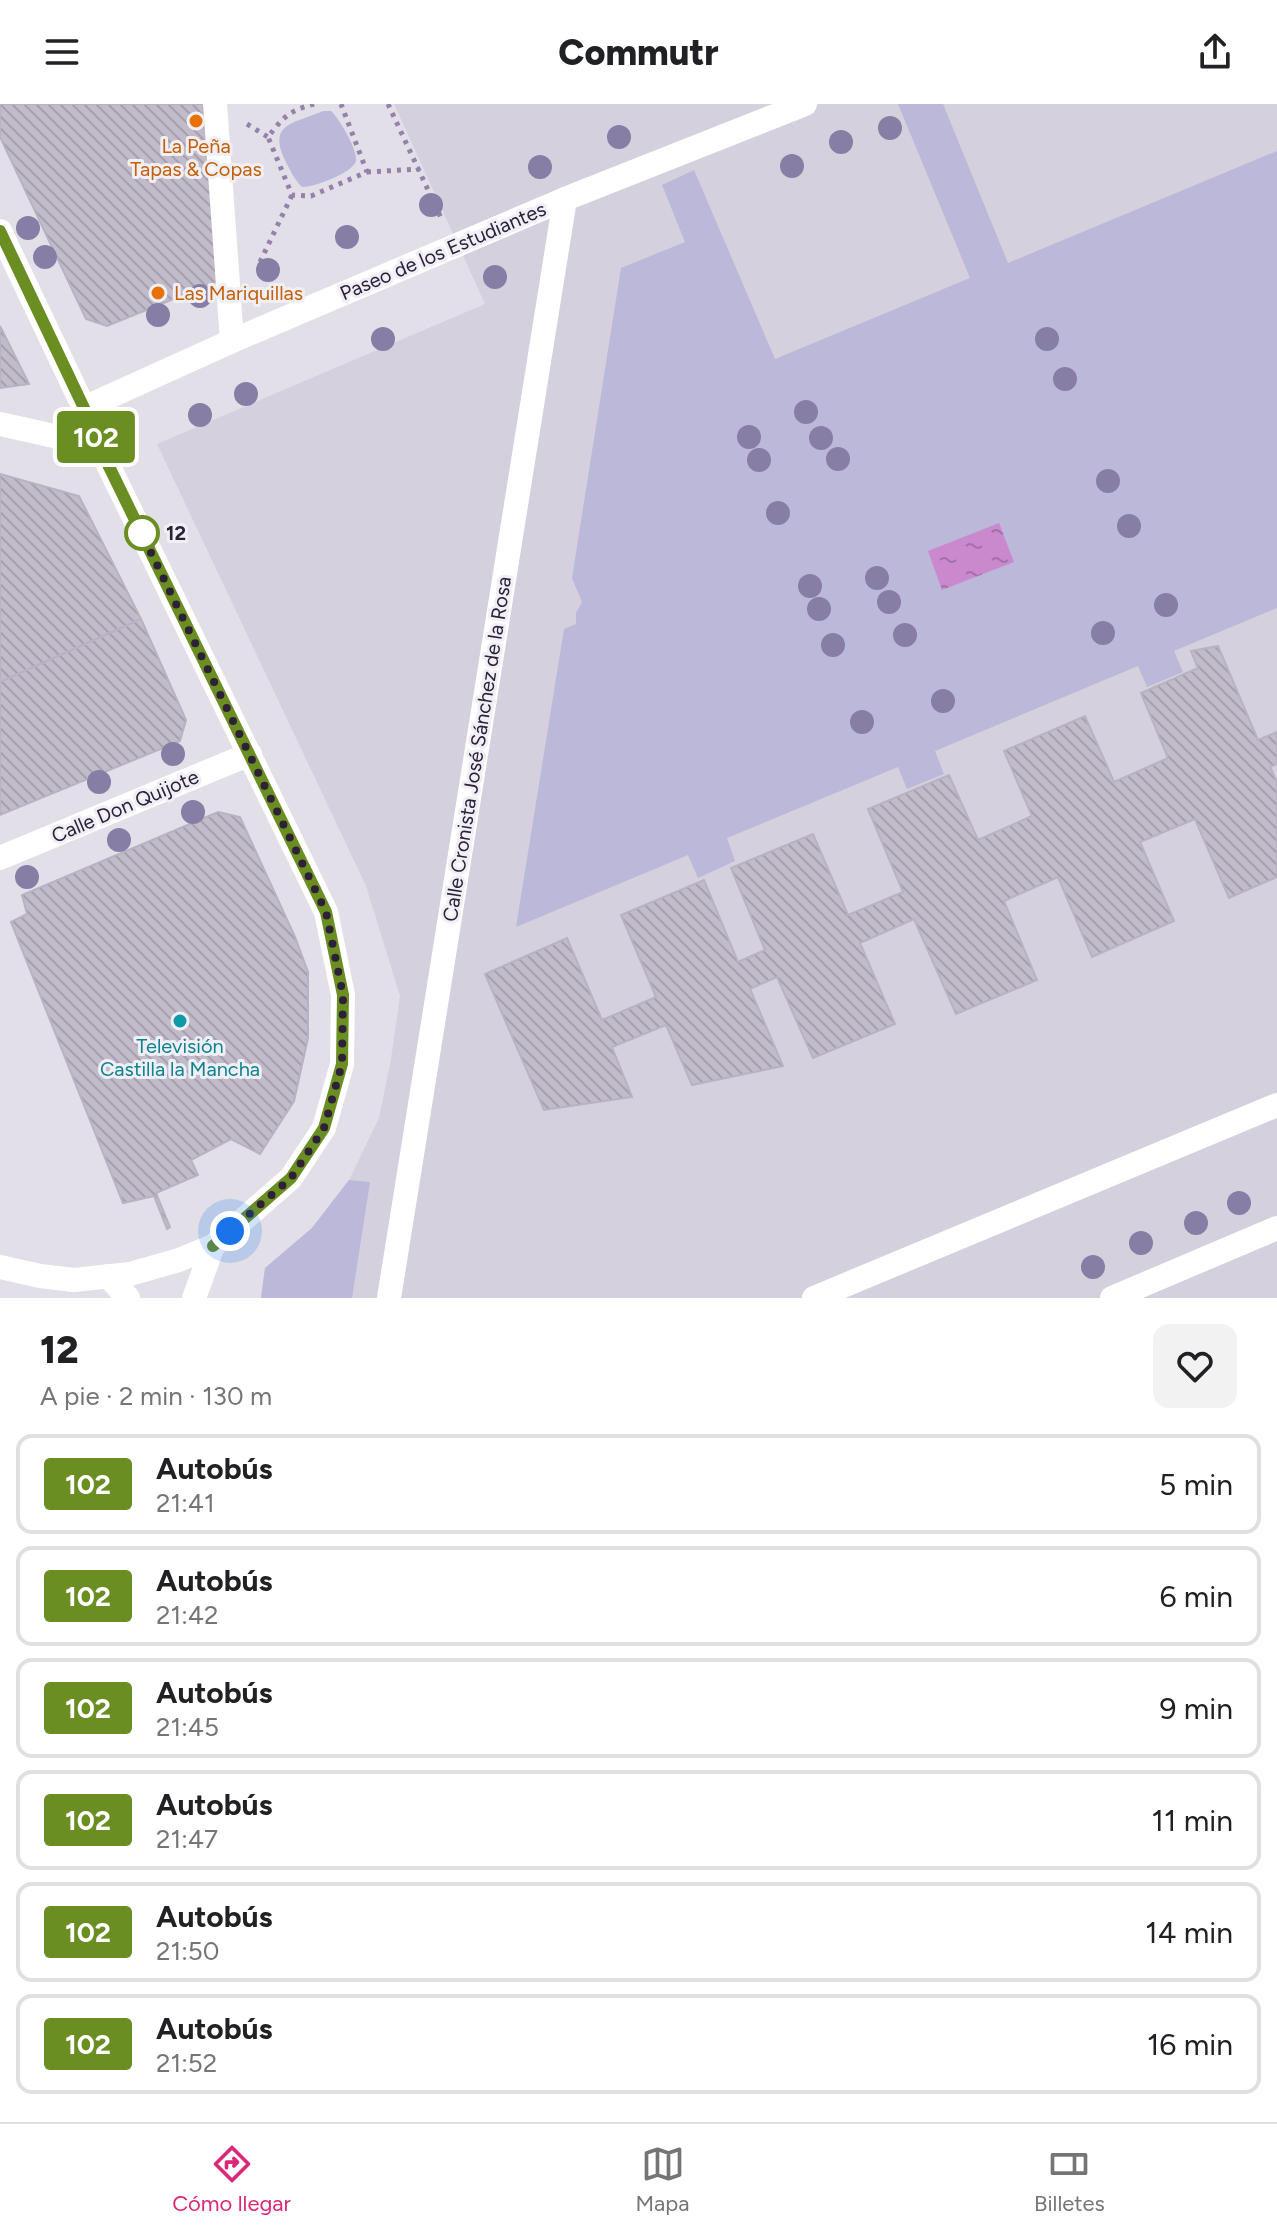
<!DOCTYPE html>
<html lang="es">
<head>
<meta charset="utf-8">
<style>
	:root { --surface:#fff; --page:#f2f2f2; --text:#202124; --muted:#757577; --line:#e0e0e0; --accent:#db2777 }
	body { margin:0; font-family:Figtree,sans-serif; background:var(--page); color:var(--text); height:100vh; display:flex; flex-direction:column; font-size:30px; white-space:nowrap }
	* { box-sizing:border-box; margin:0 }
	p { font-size:26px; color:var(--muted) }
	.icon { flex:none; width:44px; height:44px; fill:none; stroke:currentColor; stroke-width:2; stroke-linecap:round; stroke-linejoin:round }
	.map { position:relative; height:1194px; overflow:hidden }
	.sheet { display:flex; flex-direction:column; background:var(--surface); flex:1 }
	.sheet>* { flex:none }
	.badge { padding:0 16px; border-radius:6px; font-size:28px; line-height:52px }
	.you { position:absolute; width:40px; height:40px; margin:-20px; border:6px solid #fff; border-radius:50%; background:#1a73e8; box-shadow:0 0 0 12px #1a73e833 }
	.map>.badge { position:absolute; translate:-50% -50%; box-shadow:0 0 0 4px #fff }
	.round { display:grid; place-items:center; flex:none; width:84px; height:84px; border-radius:16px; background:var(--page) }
	.summary { display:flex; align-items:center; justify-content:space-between; height:136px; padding:0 40px }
	h1 { font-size:38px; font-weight:800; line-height:60px }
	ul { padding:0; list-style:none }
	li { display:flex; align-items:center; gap:24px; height:100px; margin:0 16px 12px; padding:0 24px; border:4px solid var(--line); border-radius:16px }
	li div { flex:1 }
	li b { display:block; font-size:30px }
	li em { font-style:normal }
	li .badge { min-width:88px; font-weight:700; text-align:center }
	header { display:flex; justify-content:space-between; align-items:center; height:104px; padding:0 40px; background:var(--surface); font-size:36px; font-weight:800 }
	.tabs { display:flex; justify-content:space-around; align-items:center; height:112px; border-top:2px solid var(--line); background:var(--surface); font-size:22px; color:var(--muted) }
	.tabs a { display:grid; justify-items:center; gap:4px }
	.tabs .selected { color:var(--accent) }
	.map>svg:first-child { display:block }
	.built { fill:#d5d0dd }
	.green { fill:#bbb8d9 }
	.water { fill:url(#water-ripples) }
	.building { fill:url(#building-back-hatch); stroke:#b8b2c2; stroke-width:2 }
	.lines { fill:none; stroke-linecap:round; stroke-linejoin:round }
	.path { stroke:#9681ab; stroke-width:5; stroke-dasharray:4 6; stroke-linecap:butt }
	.minor { stroke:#fff; stroke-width:24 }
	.tree { fill:#867ea4 }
	.line-casing { stroke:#fff; stroke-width:18 }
	.line { stroke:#6b8e23; stroke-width:12 }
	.walk { stroke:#2d2138; stroke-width:8; stroke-dasharray:0 14.4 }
	.food-dot { fill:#e8710a; stroke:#f1eff6; stroke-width:3 }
	.stop-dot { fill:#fff; stroke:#6b8e23; stroke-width:4 }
	.culture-dot { fill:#0f9aa8; stroke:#f1eff6; stroke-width:3 }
	.labels { text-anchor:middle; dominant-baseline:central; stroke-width:6; stroke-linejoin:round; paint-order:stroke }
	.food-label { font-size:20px; fill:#c56008; stroke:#f1eff6 }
	.street-label { font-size:20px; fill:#2d2138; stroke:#f1eff6 }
	.stop-label { font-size:20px; font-weight:bold; fill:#2d2138; stroke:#f1eff6; text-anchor:start }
	.culture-label { font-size:20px; fill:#0d838f; stroke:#f1eff6 }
</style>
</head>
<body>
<header><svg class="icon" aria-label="menu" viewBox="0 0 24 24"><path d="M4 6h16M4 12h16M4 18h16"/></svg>Commutr<svg class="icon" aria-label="share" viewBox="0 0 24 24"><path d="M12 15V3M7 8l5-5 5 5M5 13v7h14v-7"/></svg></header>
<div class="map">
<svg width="1277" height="1194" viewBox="0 0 1277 1194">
	<defs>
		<pattern id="water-ripples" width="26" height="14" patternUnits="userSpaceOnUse" patternTransform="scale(2)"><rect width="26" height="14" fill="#ca89cc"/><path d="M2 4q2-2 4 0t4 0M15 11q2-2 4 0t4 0" fill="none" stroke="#a470a7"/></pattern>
		<pattern id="building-back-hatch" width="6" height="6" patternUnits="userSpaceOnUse" patternTransform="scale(2)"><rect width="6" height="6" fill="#c1bbca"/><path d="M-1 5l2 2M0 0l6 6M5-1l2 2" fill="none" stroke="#a6a0ae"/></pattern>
	</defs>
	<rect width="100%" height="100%" fill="#e2dfe9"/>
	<path class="built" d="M394 0H1277V1194H261L265 1164 312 1124 349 1076 379 1014 391 955 400 892 366 782 157 340 485 200Z"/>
	<g class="green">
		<path d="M898 0H943L1008 159 1277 47V504L1174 547 1183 568 1147 583 1138 562 935 647 944 670 907 685 898 663 727 734 735 757 698 774 688 751 516 823 564 525 576 520V509L582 498 572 474 621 164 685 138 662 81 694 66 775 255 970 174Z"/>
		<path d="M323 7H331C339 14 358 46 356 57 353 69 314 83 302 83 294 75 290 66 285 56 268 19 293 20 323 7Z"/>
		<path d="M349 1076 370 1078 352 1194H261L265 1164 312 1124Z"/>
	</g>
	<path class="water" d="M999 419 1014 458 942 486 928 447Z"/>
	<g class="building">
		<path d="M0 0H203L218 177 107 222 86 215 0 33Z"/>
		<path d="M0 222 29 280 0 284Z"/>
		<path d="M0 370 79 392 141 515 0 578Z"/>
		<path d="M141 515 186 616 180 637 0 711V578Z"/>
		<path d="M1218 542 1258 636 1277 628V660L1270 663 1277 678V773L1229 794 1195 715 1140 738 1174 817 1092 853 1058 773 1004 797 1037 876 956 910 914 815 860 839 895 920 813 954 777 873 750 885 783 962 692 981 666 921 612 943 632 993 544 1006 485 870 567 834 602 916 656 893 621 811 704 776 738 858 765 846 731 764 813 730 848 811 903 788 868 705 949 671 978 736 1032 712 1004 647 1085 612 1114 678 1168 654 1141 589 1198 564 1191 547Z"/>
		<path d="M218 708 240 713 295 833 308 868V934L294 997 260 1050 231 1035 191 1056 198 1071 156 1089 170 1123 167 1125 154 1092 123 1099 11 818 27 810 22 791Z"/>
	</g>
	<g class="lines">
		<g class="path">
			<path d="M314 0C289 7 284 12 268 33L292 91 311 92 367 68 341 0"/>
			<path d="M388 0 442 116"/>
			<path d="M247 20 268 33"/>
			<path d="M367 68 420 65"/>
			<path d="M260 158 292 91"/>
		</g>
		<g class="minor">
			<path d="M215 0 232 237"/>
			<path d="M0 127 84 304 99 342 326 808 343 891 342 960 324 1024 291 1074 213 1142 179 1156 130 1170 74 1176 40 1172 0 1163"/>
			<path d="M84 304 232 237 565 95 805 0"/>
			<path d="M0 320 99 342"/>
			<path d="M0 754 250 650"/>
			<path d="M108 1172 128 1194"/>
			<path d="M194 1194 213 1142"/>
			<path d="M389 1194 565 95"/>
			<path d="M814 1194 1277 1001"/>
			<path d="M1112 1194 1277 1124"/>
		</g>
	</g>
	<g class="tree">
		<circle cx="890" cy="24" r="12"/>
		<circle cx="619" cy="33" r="12"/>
		<circle cx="841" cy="38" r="12"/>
		<circle cx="792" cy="62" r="12"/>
		<circle cx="540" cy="63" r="12"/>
		<circle cx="431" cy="101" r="12"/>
		<circle cx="28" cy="124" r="12"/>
		<circle cx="347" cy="133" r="12"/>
		<circle cx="45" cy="153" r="12"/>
		<circle cx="268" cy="166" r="12"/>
		<circle cx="495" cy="173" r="12"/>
		<circle cx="200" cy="192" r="12"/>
		<circle cx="158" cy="211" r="12"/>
		<circle cx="383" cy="235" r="12"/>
		<circle cx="1047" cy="235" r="12"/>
		<circle cx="1065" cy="275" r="12"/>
		<circle cx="246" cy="290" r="12"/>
		<circle cx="806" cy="308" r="12"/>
		<circle cx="200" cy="311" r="12"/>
		<circle cx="749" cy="333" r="12"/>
		<circle cx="821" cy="334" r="12"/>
		<circle cx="838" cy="355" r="12"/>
		<circle cx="759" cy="356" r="12"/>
		<circle cx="1108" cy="377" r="12"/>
		<circle cx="778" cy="409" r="12"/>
		<circle cx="1129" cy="422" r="12"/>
		<circle cx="877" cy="474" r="12"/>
		<circle cx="810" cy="482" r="12"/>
		<circle cx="889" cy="498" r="12"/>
		<circle cx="1166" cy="501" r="12"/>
		<circle cx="819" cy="505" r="12"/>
		<circle cx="1103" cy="529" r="12"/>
		<circle cx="905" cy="531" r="12"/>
		<circle cx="833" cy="541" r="12"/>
		<circle cx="943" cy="597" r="12"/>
		<circle cx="862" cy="618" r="12"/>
		<circle cx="173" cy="650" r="12"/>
		<circle cx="99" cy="678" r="12"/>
		<circle cx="193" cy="708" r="12"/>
		<circle cx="119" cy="736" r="12"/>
		<circle cx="27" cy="773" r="12"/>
		<circle cx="1239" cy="1099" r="12"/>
		<circle cx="1196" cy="1119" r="12"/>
		<circle cx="1141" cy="1139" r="12"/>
		<circle cx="1093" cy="1163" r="12"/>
	</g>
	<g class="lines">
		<defs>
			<path id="line" d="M0 127 84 304 99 342 326 808 343 891 342 960 324 1024 291 1074 213 1142"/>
		</defs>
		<use href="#line" class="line-casing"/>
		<use href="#line" class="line"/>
		<path class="walk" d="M142 429 140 426 326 808 343 891 342 960 324 1024 291 1074 230 1127"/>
	</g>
	<g class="food-dot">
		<circle cx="196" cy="17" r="8"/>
		<circle cx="158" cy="189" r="8"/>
	</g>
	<circle class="stop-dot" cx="142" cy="429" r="16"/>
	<circle class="culture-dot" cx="180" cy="917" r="8"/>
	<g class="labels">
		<g class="food-label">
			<text x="196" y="42">La Peña<tspan x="196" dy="23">Tapas &amp; Copas</tspan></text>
			<text x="174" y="189" text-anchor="start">Las Mariquillas</text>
		</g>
		<g class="street-label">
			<text transform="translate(443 147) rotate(-23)">Paseo de los Estudiantes</text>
			<text transform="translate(477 645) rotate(-81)">Calle Cronista José Sánchez de la Rosa</text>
			<text transform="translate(125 702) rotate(-23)">Calle Don Quijote</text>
		</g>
		<g class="stop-label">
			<text x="166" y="429">12</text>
		</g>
		<g class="culture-label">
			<text x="180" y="942">Televisión<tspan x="180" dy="23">Castilla la Mancha</tspan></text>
		</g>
	</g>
</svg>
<div class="you" style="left:230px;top:1127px"></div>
<b class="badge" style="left:96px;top:333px;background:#6b8e23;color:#fff">102</b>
</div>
<section class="sheet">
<div class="summary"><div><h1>12</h1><p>A pie · 2 min · 130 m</p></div><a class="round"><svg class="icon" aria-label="heart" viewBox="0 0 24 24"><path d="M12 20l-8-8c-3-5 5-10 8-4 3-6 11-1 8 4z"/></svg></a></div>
<ul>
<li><span class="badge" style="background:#6b8e23;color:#fff">102</span><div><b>Autobús</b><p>21:41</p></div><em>5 min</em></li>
<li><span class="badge" style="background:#6b8e23;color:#fff">102</span><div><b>Autobús</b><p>21:42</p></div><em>6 min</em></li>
<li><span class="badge" style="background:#6b8e23;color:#fff">102</span><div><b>Autobús</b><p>21:45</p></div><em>9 min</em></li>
<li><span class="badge" style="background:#6b8e23;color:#fff">102</span><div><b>Autobús</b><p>21:47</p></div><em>11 min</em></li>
<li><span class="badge" style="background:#6b8e23;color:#fff">102</span><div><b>Autobús</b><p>21:50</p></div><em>14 min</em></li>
<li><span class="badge" style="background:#6b8e23;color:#fff">102</span><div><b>Autobús</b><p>21:52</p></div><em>16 min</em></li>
</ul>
</section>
<nav class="tabs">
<a class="selected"><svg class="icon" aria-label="directions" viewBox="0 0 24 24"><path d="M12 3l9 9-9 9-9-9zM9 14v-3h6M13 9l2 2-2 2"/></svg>Cómo llegar</a>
<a><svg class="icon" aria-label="map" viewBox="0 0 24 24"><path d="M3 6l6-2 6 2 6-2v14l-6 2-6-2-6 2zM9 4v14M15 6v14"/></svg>Mapa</a>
<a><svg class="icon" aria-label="tickets" viewBox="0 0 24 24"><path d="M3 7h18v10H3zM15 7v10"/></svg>Billetes</a>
</nav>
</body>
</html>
